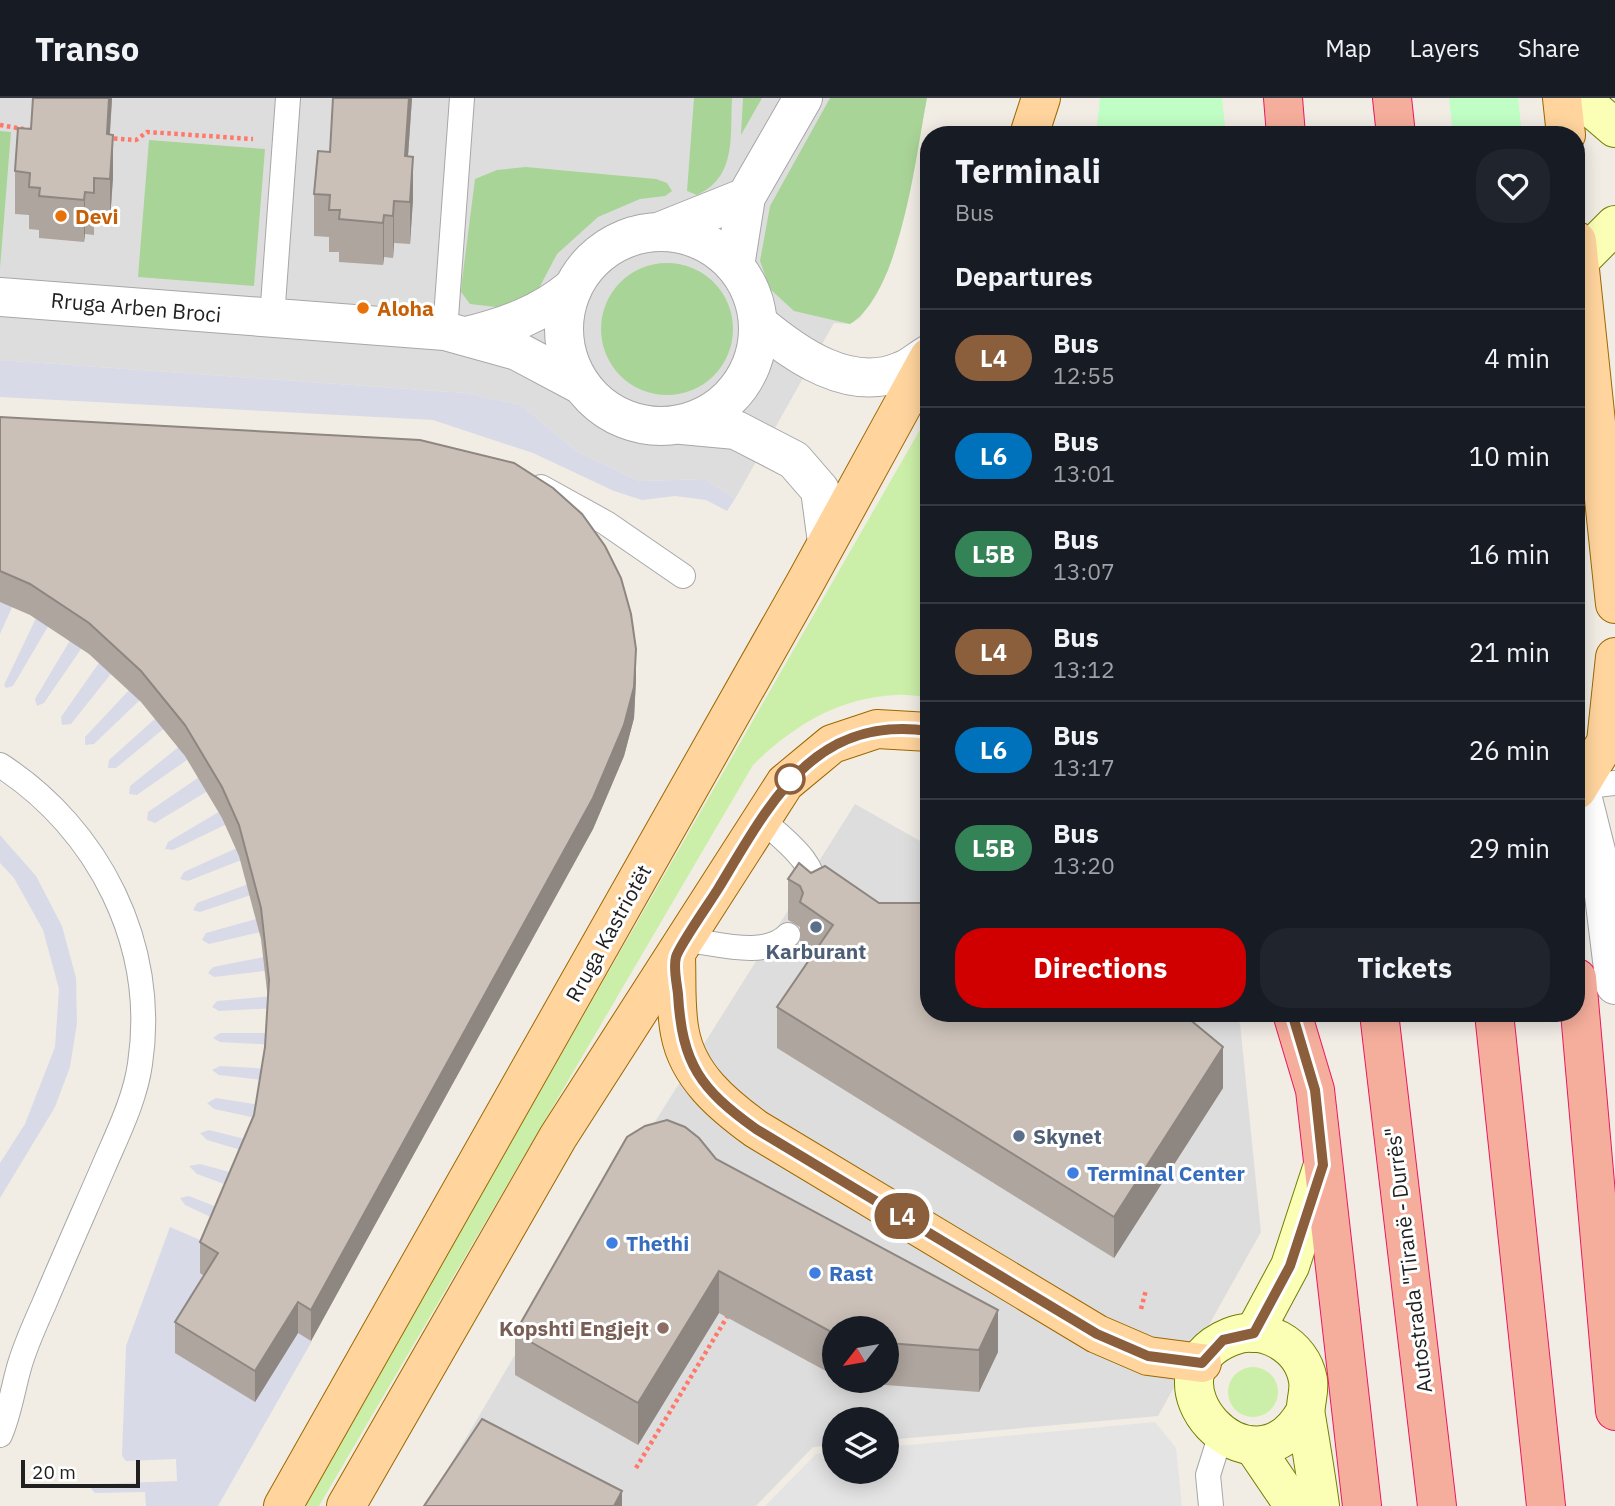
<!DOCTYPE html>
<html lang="en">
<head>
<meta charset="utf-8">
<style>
	:root { --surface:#171b24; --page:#20242c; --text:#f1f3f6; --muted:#9ea1a6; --line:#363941; --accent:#d00001 }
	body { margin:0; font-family:"IBM Plex Sans",sans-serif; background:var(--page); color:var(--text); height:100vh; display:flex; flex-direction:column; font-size:26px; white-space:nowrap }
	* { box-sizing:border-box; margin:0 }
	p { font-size:23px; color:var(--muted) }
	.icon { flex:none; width:38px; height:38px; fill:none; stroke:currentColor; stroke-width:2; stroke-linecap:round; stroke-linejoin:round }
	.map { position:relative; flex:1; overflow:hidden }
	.details { position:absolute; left:920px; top:28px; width:665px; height:896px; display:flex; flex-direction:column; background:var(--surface); border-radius:28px; box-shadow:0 4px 18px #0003 }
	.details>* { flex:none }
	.badge { padding:0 14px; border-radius:23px; font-size:24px; line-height:46px }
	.needle { width:46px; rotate:239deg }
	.buttons { position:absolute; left:822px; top:1218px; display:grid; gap:14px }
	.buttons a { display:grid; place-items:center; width:77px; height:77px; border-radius:50%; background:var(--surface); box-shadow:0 4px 18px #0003; font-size:35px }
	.scale { position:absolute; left:21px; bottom:18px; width:119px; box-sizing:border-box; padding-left:7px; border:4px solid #202020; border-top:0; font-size:19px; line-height:24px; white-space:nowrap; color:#202020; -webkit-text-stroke:5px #fff; paint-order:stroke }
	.map>.badge { position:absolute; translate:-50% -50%; box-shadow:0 0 0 4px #fff }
	h2 { padding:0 35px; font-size:26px; line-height:63px }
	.round { display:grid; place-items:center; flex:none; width:74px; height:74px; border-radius:28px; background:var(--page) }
	.head { display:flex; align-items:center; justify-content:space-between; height:119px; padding:0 35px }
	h1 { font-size:33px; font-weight:700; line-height:52px }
	.cta { display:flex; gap:14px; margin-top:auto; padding:14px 35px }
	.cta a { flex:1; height:80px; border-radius:28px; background:var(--accent); color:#fff; font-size:28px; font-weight:700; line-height:80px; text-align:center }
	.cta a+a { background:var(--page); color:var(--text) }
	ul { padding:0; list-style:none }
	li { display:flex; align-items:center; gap:21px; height:98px; padding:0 35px; border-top:2px solid var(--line) }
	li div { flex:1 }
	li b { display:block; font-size:26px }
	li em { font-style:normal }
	li .badge { min-width:77px; font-weight:700; text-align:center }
	header { display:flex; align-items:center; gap:42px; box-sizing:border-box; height:98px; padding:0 35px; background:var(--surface); border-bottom:2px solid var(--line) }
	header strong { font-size:33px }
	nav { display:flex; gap:38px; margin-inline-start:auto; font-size:24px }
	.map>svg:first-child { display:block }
	.residential { fill:#dedddd; fill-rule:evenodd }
	.grass { fill:#cbefa8 }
	.forest { fill:#a9d497 }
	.park { fill:#c0fec5 }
	.parking { fill:#e4e4e4 }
	.plaza { fill:#d9dae7 }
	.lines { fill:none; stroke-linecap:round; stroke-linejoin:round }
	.service-casing { stroke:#a7a7a7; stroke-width:26 }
	.minor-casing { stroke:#a7a7a7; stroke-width:40 }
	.secondary-casing { stroke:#707e00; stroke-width:40 }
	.primary-casing { stroke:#9c6800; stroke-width:40 }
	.trunk-casing { stroke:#ea1860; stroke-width:40 }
	.path { stroke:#ff7869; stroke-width:4.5; stroke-dasharray:3.5 3.5; stroke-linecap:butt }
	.service { stroke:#fff; stroke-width:24 }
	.minor { stroke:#fff; stroke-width:38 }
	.secondary { stroke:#fbffb6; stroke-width:38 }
	.primary { stroke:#ffd49d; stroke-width:38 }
	.trunk { stroke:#f6ae9c; stroke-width:38 }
	.wall { fill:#aea59e }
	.shaded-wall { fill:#8d8681 }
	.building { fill:#cac0b8; stroke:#8d8681; stroke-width:2 }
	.line-casing { stroke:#fff; stroke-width:16 }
	.line { stroke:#8b5e3c; stroke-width:10 }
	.food-dot { fill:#e8710a; stroke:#fff; stroke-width:2.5 }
	.stop-dot { fill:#fff; stroke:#8b5e3c; stroke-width:3.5 }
	.service-dot { fill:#5c6f8a; stroke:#fff; stroke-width:2.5 }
	.shop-dot { fill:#3f7fe0; stroke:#fff; stroke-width:2.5 }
	.education-dot { fill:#8d6e63; stroke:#fff; stroke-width:2.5 }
	.labels { text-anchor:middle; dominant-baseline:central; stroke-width:6; stroke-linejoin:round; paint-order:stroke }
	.food-label { font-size:21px; font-weight:bold; fill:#c56008; stroke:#fff; text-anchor:start }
	.street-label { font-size:21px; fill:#202020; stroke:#fff }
	.service-label { font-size:21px; font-weight:bold; fill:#4e5e75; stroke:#fff }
	.shop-label { font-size:21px; font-weight:bold; fill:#366cbe; stroke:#fff; text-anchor:start }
	.education-label { font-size:21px; font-weight:bold; fill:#785e54; stroke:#fff; text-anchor:end }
</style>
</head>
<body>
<header>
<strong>Transo</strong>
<nav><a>Map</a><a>Layers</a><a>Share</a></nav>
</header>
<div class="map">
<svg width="1615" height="1408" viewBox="0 0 1615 1408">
	<rect width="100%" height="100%" fill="#f1ede5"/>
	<g class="residential">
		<path d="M0 0H927L904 117 888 173 860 220 850 226 834 225 735 401 705 381 639 383 576 353 521 307 466 295 0 262Z"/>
		<path d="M855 706 929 748V915H1223L1240 925 1261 1134 1158 1318 887 1342V1321H835V1347L813 1349 756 1408H426L612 1092ZM835 1230H887V1283H835Z"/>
	</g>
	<g class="grass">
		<path d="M929 316V599C918 599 907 596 896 597 838 600 794 627 753 667L319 1408H302Z"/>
		<circle cx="1253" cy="1294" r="25"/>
	</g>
	<g class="forest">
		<path d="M694 0H732C730 38 737 79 697 97L687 93Z"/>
		<path d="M743 0H762L741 37Z"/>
		<path d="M830 0H927C916 56 901 195 850 226L794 213 770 191 760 163 770 108Z"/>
		<path d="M0 33 11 34 0 170Z"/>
		<path d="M149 42 265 51 254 188 138 179Z"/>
		<path d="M526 69 656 81 667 85 672 93 665 98 640 101 598 119 557 156 536 196 505 210 470 206 461 194 462 183 475 81 497 72Z"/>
		<circle cx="667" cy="231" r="66"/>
	</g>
	<g class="park">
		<path d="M1100 0H1222L1226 37H1096Z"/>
		<path d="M1449 0H1518L1522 37H1453Z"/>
		<path d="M1577 487 1579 579 1577 589Z"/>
	</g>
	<path class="parking" d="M1155 1324 1176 1350 1182 1408H765L816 1356 835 1354V1374H887V1349Z"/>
	<g class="plaza">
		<path d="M0 262 466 295 521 307 576 353 639 383 705 381 735 401 727 413 706 402 675 398 642 402 614 393 533 355 433 322 0 299Z"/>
		<path d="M0 485 75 526 119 562 175 618 206 662 248 737 273 815 282 866 286 921 281 999 264 1076 214 1184 312 1243 218 1408H146L145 1394 95 1395 91 1391 95 1386 177 1383 176 1361 126 1363 122 1358 126 1248 170 1129 221 1151 232 1129 185 1107 180 1100 189 1098 237 1117 246 1094 197 1076 189 1068 200 1066 252 1080 258 1057 207 1042 200 1035 209 1032 261 1045 266 1022 214 1011 207 1005 216 1000 268 1008 272 983 219 977 212 972 220 968 272 971 275 947 220 944 213 940 220 935H275V910L219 913 212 909 217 903 274 898 272 872 214 879 208 875 213 869 269 858 265 833 209 846 202 842 206 835 260 820 254 796 200 814 193 812 197 805 251 785 244 761 188 783 180 781 184 774 239 749 229 725 173 752 165 751 168 744 222 712 211 691 155 725 147 722 148 714 202 677 191 659 137 697 129 696 130 688 181 647 167 628 116 670H108L109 662 158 618 142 600 94 646 85 647V639L131 590 114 572 71 626 62 627 61 619 101 562 83 548 44 605 37 608 35 601 72 539 50 525 13 588 6 590 4 587 37 518 14 505 0 536Z"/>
		<path d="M0 737 36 778 62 828 76 880 77 925 70 969 55 1009 0 1100V1065L25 1026 55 949 59 891 43 832 14 780 0 765Z"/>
	</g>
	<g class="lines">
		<defs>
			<g id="service">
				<path d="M272 220 288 0"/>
				<path d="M445 233 462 0"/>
				<path d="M541 389 606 425 683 478"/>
				<path d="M0 667C99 731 158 847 140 966 135 1002 117 1037 103 1070 83 1116 63 1161 44 1206 35 1226 26 1246 20 1266 13 1289 10 1314 0 1337"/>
				<path d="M1580 689 1615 685"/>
				<path d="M761 721C783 741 822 767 813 801"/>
				<path d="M687 842C717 845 764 861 788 837"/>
				<path d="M1211 1408 1208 1377 1220 1339"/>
			</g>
			<g id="minor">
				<path d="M661 133 746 99"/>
				<circle cx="661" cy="231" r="97"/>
				<path d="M735 168 746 99 803 0"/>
				<path d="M0 199 445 233 517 253 581 287"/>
				<path d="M758 225C796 257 850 295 901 273 911 270 920 261 929 256"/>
				<path d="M467 238C507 228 541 216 572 190"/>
				<path d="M682 327 736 332 794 362 820 392 827 444"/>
				<path d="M1580 689 1601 773 1615 887"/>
			</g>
			<g id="secondary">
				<path d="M1580 0 1615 30"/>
				<path d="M1579 163 1615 127"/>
				<path d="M1254 1235 1290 1168 1323 1067"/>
				<path d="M1305 1314C1252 1408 1135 1278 1230 1239 1263 1225 1302 1247 1308 1282 1310 1295 1304 1307 1306 1318 1311 1348 1316 1378 1320 1408"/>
				<path d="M1254 1349 1294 1408"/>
			</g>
			<g id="primary">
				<path d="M1562 0 1566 37"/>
				<path d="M1029 37 1041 0"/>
				<path d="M1577 143 1615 506"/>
				<path d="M1577 692 1606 644 1615 559"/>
				<path d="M676 859C677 884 675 911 680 935 688 978 723 1007 756 1031L1097 1236 1148 1258 1202 1265"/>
				<path d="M283 1408 805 485 929 259"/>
				<path d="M346 1408 558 1039 785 685 832 646 877 631 929 634"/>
			</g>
			<g id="trunk">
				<path d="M1283 0 1286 37"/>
				<path d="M1392 0 1396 37"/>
				<path d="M1577 880 1615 1313"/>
				<path d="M1292 915 1315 992 1362 1408"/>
				<path d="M1379 915 1437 1408"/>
				<path d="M1494 915 1546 1408"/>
			</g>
		</defs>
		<use href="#service" class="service-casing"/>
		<use href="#minor" class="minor-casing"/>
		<use href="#secondary" class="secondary-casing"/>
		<use href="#primary" class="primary-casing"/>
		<use href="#trunk" class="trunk-casing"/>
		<g class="path">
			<path d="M0 27 35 33"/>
			<path d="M107 40 136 42 147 34 253 41"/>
			<path d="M1141 1211 1146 1192"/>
			<path d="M636 1370 727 1219"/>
		</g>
		<use href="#service" class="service"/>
		<use href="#minor" class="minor"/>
		<use href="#secondary" class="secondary"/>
		<use href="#primary" class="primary"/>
		<use href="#trunk" class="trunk"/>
	</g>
	<g class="wall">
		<path d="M33 0H112L110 36 113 79 110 123 94 122V137L85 136 84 144 39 140V132L29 131V117L15 116V73L31 31Z"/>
		<path d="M333 0H412L408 59 413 101 410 146 394 145 393 160 384 159 383 167 339 164V154H329V139L314 138V96L330 54Z"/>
		<path d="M0 319 636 581 634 620 624 658 593 731 311 1243 298 1235 255 1304 175 1255V1224L204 1178 200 1175V1144L254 1017 265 949 268 902 261 841 239 758 222 720 185 658 141 604 89 556 30 517 0 504Z"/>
		<path d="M811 775 879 805 1223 990 1114 1160 777 950V909L814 855 800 845V829L788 822V781Z"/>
		<path d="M716 1061 998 1254 979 1294 845 1284 843 1283H887V1230H835V1278L719 1215 638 1347 515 1277V1235Z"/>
	</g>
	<g class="shaded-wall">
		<path d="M109 0H112L107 78V36Z"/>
		<path d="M409 0H412L405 100V58Z"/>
		<path d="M113 37V79L110 123V81Z"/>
		<path d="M413 59V101L410 146V104Z"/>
		<path d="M85 94V136L84 144V102Z"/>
		<path d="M394 103V145L393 160V118Z"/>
		<path d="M384 117V159L383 167V125Z"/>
		<path d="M636 551V581L634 620 624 658 593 731 311 1243V1212Z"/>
		<path d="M1223 949V990L1114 1160V1119Z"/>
		<path d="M719 1173V1215L638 1347V1305Z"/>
		<path d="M298 1204V1235L255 1304V1273Z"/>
		<path d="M998 1212V1254L979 1294V1252Z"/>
		<path d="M622 1393V1408H614Z"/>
	</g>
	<g class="building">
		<path d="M33 0H109L107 36 113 37 110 81 94 80V95L85 94 84 102 39 98 40 90 29 89 30 75 15 73 18 30 31 31Z"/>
		<path d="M333 0H409L405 58 413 59 410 104 394 103 393 118 384 117 383 125 339 121 340 112H329L330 97 314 96 318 53 330 54Z"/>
		<path d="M0 319 420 342 514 365 553 390 582 416 605 448 621 480 631 516 636 551 634 589 624 627 593 700 311 1212 298 1204 255 1273 175 1224 218 1155 200 1144 254 1017 265 949 269 882 261 810 239 727 222 689 185 627 141 573 89 525 30 486 0 473Z"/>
		<path d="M799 765 811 775 825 768 879 805H929V915H1182L1223 949 1114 1119 777 909 833 827 800 804 803 795 800 788 788 781Z"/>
		<path d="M667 1022 685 1029 699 1040 716 1061 998 1212 979 1252 887 1245V1230H835V1236L719 1173 638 1305 515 1235 627 1039 645 1028Z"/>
		<path d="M482 1321 622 1393 614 1408H424Z"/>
	</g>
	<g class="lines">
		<defs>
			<path id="line" d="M929 633C813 616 769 707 718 791 710 804 679 848 676 859 673 870 677 886 678 896 682 966 700 991 756 1031L1097 1236 1148 1258 1202 1265 1223 1242 1254 1235 1290 1168 1323 1067 1315 992 1292 915"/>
		</defs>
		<use href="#line" class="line-casing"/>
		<use href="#line" class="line"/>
	</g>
	<g class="food-dot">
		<circle cx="61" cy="118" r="7"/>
		<circle cx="363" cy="210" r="7"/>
	</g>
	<circle class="stop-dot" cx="790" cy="681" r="14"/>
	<g class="service-dot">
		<circle cx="816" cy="829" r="7"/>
		<circle cx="1019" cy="1038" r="7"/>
	</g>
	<g class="shop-dot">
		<circle cx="1073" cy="1075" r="7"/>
		<circle cx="612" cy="1145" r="7"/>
		<circle cx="815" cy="1175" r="7"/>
	</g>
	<circle class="education-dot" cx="663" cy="1230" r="7"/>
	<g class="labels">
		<g class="food-label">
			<text x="75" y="118">Devi</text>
			<text x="377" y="210">Aloha</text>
		</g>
		<g class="street-label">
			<text transform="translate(136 209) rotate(5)">Rruga Arben Broci</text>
			<text transform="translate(608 835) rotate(-61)">Rruga Kastriotët</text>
			<text transform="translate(1408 1162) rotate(-97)">Autostrada "Tiranë - Durrës"</text>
		</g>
		<g class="service-label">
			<text x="816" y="853">Karburant</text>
			<text x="1033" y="1038" text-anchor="start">Skynet</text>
		</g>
		<g class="shop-label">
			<text x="1087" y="1075">Terminal Center</text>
			<text x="626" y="1145">Thethi</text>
			<text x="829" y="1175">Rast</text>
		</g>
		<g class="education-label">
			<text x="649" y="1230">Kopshti Engjejt</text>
		</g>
	</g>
</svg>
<div class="buttons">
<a><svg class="needle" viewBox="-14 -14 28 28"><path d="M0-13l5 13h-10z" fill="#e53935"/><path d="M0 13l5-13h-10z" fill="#9ea1a6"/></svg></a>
<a><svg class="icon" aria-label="layers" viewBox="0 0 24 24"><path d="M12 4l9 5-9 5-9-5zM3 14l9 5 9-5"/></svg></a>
</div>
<div class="scale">20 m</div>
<b class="badge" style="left:902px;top:1118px;background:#8b5e3c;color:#fff">L4</b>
<section class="details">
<div class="head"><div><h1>Terminali</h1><p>Bus</p></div><a class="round"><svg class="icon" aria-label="heart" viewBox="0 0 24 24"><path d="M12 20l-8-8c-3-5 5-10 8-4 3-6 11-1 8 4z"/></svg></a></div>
<h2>Departures</h2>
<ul>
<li><span class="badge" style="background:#8b5e3c;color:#fff">L4</span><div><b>Bus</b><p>12:55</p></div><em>4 min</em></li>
<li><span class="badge" style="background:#0072bc;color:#fff">L6</span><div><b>Bus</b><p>13:01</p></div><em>10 min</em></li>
<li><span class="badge" style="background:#348356;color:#fff">L5B</span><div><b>Bus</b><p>13:07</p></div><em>16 min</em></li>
<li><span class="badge" style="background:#8b5e3c;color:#fff">L4</span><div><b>Bus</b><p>13:12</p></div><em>21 min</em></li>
<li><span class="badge" style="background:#0072bc;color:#fff">L6</span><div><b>Bus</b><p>13:17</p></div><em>26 min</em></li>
<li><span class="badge" style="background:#348356;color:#fff">L5B</span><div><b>Bus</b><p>13:20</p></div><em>29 min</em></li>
</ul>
<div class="cta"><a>Directions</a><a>Tickets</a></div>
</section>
</div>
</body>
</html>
